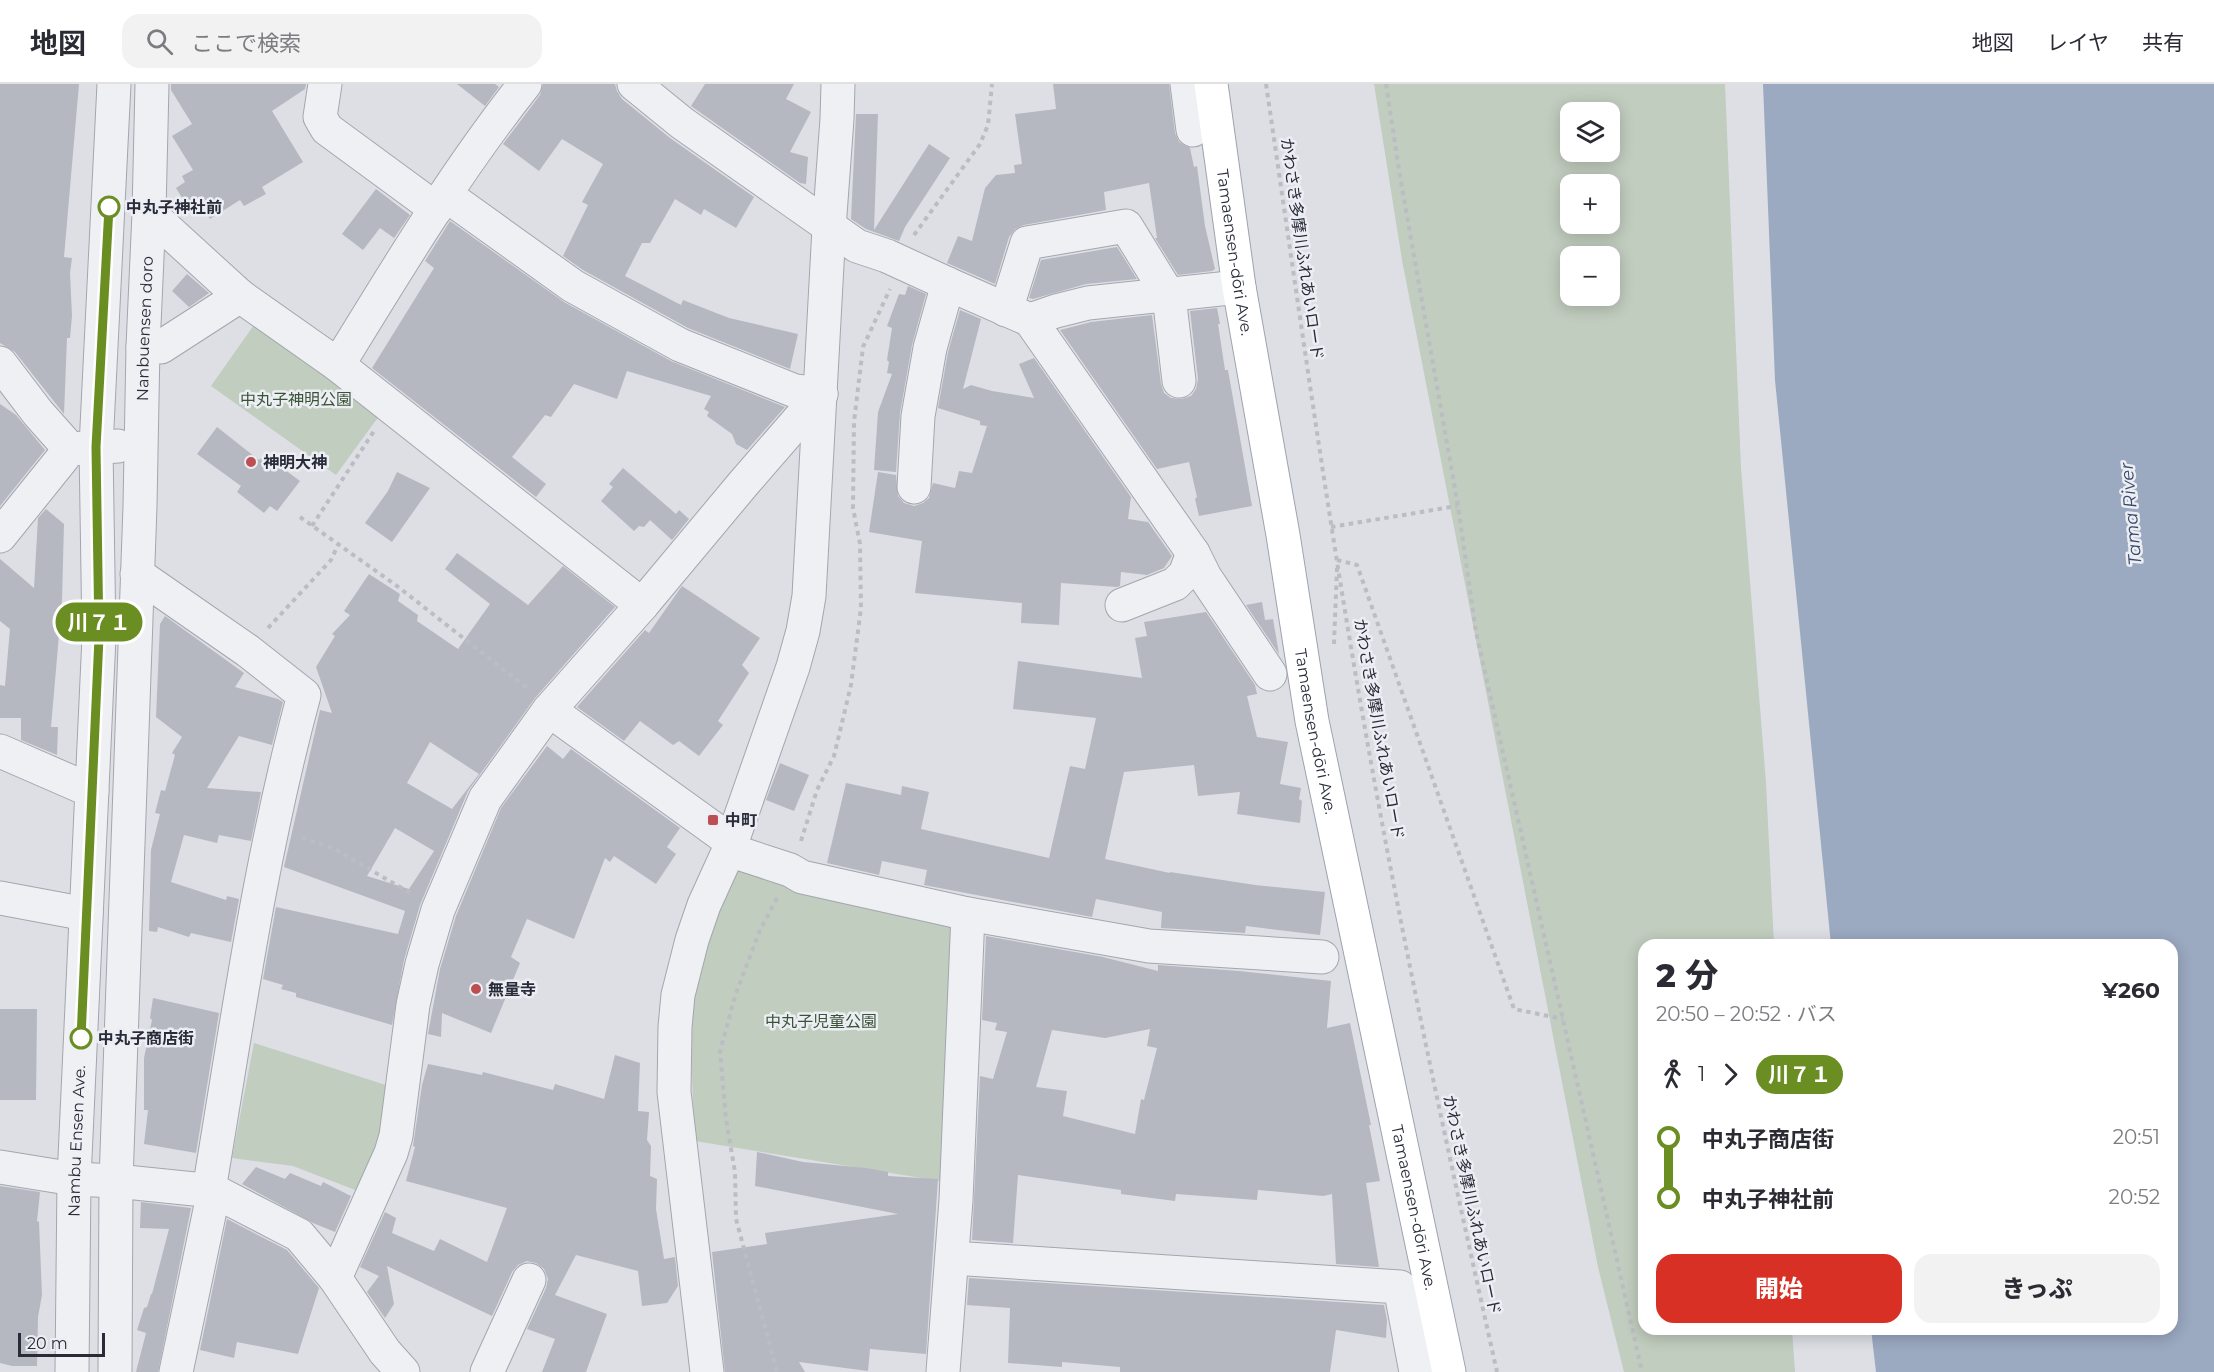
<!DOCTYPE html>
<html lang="ja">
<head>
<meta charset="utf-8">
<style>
	:root { --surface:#fff; --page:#f2f2f3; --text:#2b2b33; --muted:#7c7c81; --line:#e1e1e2; --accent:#d93025 }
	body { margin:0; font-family:Montserrat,"Noto Sans JP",sans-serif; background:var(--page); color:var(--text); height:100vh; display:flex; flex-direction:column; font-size:22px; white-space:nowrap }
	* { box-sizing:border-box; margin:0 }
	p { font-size:20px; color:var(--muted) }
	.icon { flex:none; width:33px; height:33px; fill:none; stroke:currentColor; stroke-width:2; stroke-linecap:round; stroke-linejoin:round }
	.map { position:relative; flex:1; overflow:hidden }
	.panel { position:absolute; left:1638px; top:855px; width:540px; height:396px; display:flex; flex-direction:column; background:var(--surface); border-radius:18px; box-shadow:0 3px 15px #0003 }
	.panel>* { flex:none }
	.badge { padding:0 12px; border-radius:20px; font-size:21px; line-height:39px }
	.tools { position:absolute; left:1560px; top:18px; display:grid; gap:12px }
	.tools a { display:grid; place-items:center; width:60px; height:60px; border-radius:12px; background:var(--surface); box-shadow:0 3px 15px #0003; font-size:30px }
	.scale { position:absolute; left:18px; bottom:15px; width:87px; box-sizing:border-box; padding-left:6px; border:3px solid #282c39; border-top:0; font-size:16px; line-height:21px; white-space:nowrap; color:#282c39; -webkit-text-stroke:4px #eceef3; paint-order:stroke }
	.map>.badge { position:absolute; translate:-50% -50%; box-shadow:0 0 0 3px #fff }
	.legs { display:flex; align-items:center; gap:9px; height:66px; padding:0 18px; font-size:20px }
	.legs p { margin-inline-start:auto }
	.overview { display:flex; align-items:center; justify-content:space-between; height:102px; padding:0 18px }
	h1 { font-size:33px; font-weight:800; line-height:45px }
	.cta { display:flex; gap:12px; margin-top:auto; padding:12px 18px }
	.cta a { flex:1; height:69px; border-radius:18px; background:var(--accent); color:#fff; font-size:24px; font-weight:800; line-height:69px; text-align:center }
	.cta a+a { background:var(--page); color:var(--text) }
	ul { padding:0 18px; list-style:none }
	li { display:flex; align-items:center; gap:21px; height:60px; font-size:22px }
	li i { display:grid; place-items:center; width:9px; height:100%; margin:0 8px; background:currentColor }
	li i::after { content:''; width:15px; height:15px; margin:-8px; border:4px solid; border-radius:50%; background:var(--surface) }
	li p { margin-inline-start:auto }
	li:first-child i { background:linear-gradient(#0000 50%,currentColor 0) }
	li:last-child i { background:linear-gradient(currentColor 50%,#0000 0) }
	header { display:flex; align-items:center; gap:36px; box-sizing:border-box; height:84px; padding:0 30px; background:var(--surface); border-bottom:2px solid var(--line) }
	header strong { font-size:28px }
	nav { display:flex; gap:33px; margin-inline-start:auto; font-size:21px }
	.search { width:420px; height:54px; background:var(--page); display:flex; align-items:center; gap:15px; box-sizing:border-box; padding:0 21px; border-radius:18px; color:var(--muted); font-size:22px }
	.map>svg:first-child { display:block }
	.green { fill:#c1cdbf; fill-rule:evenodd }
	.water { fill:#9ba9c1 }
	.building { fill:#b5b8c1; fill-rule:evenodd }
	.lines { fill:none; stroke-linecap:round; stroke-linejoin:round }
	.minor-casing { stroke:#a3a6ae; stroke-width:35 }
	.major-casing { stroke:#9da2af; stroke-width:35 }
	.path { stroke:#bbbdc3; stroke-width:4; stroke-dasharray:4.5 4.5; stroke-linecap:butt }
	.minor { stroke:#eff0f4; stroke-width:33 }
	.major { stroke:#fff; stroke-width:33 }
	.line-1-casing { stroke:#fff; stroke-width:14 }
	.line-1 { stroke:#6b8e23; stroke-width:9 }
	.stop-1-dot { fill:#fff; stroke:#6b8e23; stroke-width:3 }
	.poi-dot { fill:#bc4f54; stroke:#eceef3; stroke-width:2 }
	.labels { text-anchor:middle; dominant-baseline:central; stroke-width:5; stroke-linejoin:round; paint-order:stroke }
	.stop-label { font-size:16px; font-weight:bold; fill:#282c39; stroke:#eceef3; text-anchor:start }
	.street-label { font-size:16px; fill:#282c39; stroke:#eceef3 }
	.park-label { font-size:16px; fill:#395337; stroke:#eceef3 }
	.poi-label { font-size:16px; font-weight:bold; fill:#282c39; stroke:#eceef3; text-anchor:start }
	.water-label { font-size:18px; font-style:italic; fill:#374868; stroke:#eceef3 }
</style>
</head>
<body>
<header>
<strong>地図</strong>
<div class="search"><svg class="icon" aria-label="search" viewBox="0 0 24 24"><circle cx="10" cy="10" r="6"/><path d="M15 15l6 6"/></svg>ここで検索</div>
<nav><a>地図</a><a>レイヤ</a><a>共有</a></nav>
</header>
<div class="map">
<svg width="2214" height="1288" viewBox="0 0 2214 1288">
	<rect width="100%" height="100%" fill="#dddfe5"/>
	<g class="green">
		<path d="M1374 0H1725L1741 384 1766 699 1774 861H1644V1245H1792L1795 1288H1624L1598 1183 1402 176ZM1610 28V68H1570V28ZM1610 100V140H1570V100ZM1570 172H1610V212H1570Z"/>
		<path d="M256 238 382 328 336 391 211 302Z"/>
		<path d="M738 781 949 836 954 846 940 1097 695 1057C691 982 686 906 712 834 718 816 729 798 738 781Z"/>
		<path d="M254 959 389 1002 387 1052 363 1109 293 1082 232 1074Z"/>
	</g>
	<path class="water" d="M1763 0H2214V1288H1876L1871 1245H2172V861H1831L1775 296Z"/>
	<g class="building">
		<path d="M0 0H79L64 173 72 174 70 189 72 232 70 254H67L64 330 15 268 0 259Z"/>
		<path d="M171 0H306L305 5 272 27 303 78 262 103 266 110 244 122 240 116 210 135 200 118 189 125 176 104 185 98 182 92 193 86 172 52 192 40 171 6Z"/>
		<path d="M457 0H495L499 3 485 22Z"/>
		<path d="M543 0H615L617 7 622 15 670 54 754 113 736 144 704 125 701 131 675 115 650 159H642L625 192 681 221 683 216 729 234 798 250 790 285 688 244 583 186 563 172 588 121 582 118 603 80 562 55 539 87 503 60 540 11Z"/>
		<path d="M705 0H794L786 15 811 28 790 68 808 73 806 100 800 99 691 22Z"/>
		<path d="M1053 0H1169L1175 49 1179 58 1190 64 1194 83 1197 82 1205 142 1215 185 1212 187 1178 191 1155 154H1157L1149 99 1104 108 1106 126 1024 141 1015 145 1009 153 995 200 947 179 958 152 972 157 985 104 996 91 1015 89 1014 81 1022 80 1015 30 1056 25Z"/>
		<path d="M856 30H878L874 146 929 60 950 74 905 143 899 157 866 145 851 135Z"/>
		<path d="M376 105 410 131 394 154 380 144 363 166 342 150Z"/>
		<path d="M450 137 564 218 671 277 785 323 747 366 736 360 732 350 707 332 709 328 704 325 711 312 627 287 617 315 574 300 551 333 545 331 512 373 546 400 536 413 372 284 434 184 425 177Z"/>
		<path d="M1117 163 1137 195 1086 200 1033 215 1029 214 1041 176Z"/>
		<path d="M187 190 209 209 189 223 172 207Z"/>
		<path d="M908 202 926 210 912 261 900 329 896 388 874 386 878 328 892 290 887 289 889 278 887 276 892 244 887 242 899 210 905 211Z"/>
		<path d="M1217 224 1220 240H1218L1225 286H1228L1252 422 1199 432 1195 415 1197 413 1189 378 1157 385 1060 246 1091 238 1152 231 1161 300 1164 309 1171 314 1182 315 1191 312 1196 305 1198 295 1190 227Z"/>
		<path d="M960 226 981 235 963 305 971 301 992 307 1034 314 1019 280 1034 274 1131 413 1128 435 1148 438 1172 472 1164 484 1147 491 1121 488 1120 502 1117 503 1061 499 1059 541 1021 539 1022 519 915 509 922 457 869 448 878 388 896 391 898 412 904 419 914 422 923 419 929 414 933 399 955 404 959 387 972 389 987 342 980 341V337L938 324 948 268Z"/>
		<path d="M0 320 16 331 45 366 0 422Z"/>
		<path d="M217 343 259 376 265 371 300 397 277 427 270 422 264 429 237 408 241 402 197 370Z"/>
		<path d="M623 384 676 430 679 426 689 435 672 456 650 436 644 443 639 442 634 447 601 417 613 403 609 400Z"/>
		<path d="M397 388 430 404 392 458 365 439 388 407Z"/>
		<path d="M46 425 64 440 62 516 51 643H58L57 671 21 656V634H0V601L5 602 10 545 0 537V475L34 504 38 434Z"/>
		<path d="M457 469 528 521 563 482 615 523 535 614 468 707 420 821 404 876 392 941 296 913V909L281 905 283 901 263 895 276 823 398 850 405 827 284 783 320 626 332 629 316 583 335 552 332 550 350 531 344 527 369 490 400 510 398 517 418 531 417 537 458 565 490 520 445 485ZM430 658 479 690 452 725 407 699ZM395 744 434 767 409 805 367 792Z"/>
		<path d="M682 502 760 554 742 581 749 589 718 637 723 641 699 672 679 657 673 661 640 637 624 657 577 623 645 546 649 549Z"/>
		<path d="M1262 518 1265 536 1273 535 1279 570 1246 521Z"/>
		<path d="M1206 528 1255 601 1257 610 1247 612 1257 653 1288 658 1280 700 1301 704 1299 715 1302 717 1300 739 1237 730 1240 708 1198 712 1194 681 1124 688 1105 775 1170 789V788L1255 801 1325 808 1320 851 1246 842 1245 849 1161 844 1162 828 1096 815 1092 833 924 801 927 786 882 777 879 791 827 779 846 699 901 711 902 702 929 708 921 745 1049 774 1070 682 1085 685 1096 634 1013 625 1018 577 1142 594 1135 554 1147 552 1144 538Z"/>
		<path d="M165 532 244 589 235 603 278 615 283 618 272 661 239 652 207 704 261 708 251 757 219 751 217 759 184 751 171 798 226 816 227 812 239 815 231 858 191 849 189 853 158 843 157 848 149 847 151 766 160 730 155 729 161 706 165 707 175 671 172 669 182 653 156 633 160 540Z"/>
		<path d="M547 662 563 675 571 665 680 744 667 763 676 770 656 800 614 772 610 778 605 774 574 855 527 835 511 873 520 879 491 949 442 929 441 953 428 950 440 885 456 832 501 724Z"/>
		<path d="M780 679 809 691 794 727 766 716Z"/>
		<path d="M986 852 1103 873 1158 887V881L1239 887 1331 897 1327 944 1350 939 1371 1041H1369L1380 1097 1366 1099 1379 1183 1336 1180 1332 1110 1323 1112 1258 1106 1257 1116 1176 1110 1175 1117 1121 1110V1106L1018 1091 1013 1159 972 1156 980 992 993 995 1007 948 995 946 997 939 982 936ZM1150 945 1147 962 1157 964 1144 1016 1141 1015 1135 1050 1063 1032 1067 1007 1036 1003 1052 946 1105 954Z"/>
		<path d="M153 914 219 929 196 1069 144 1060 148 1026H144V974L152 936 150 934Z"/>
		<path d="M0 925H37L36 1016H0Z"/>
		<path d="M615 971 640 979 638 1027 649 1028 647 1056 651 1062 650 1092 657 1095 656 1125 664 1175 675 1173 678 1202 667 1219 642 1222 638 1187 576 1171 555 1211 607 1230 586 1288H542L555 1255 527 1245 546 1204 548 1195 544 1185 536 1179 527 1177 518 1181 512 1188 492 1232 387 1182 394 1220 385 1234 367 1208 379 1192 360 1183 385 1128 396 1134 392 1149 434 1167 440 1155 487 1178 507 1124 406 1097 415 1063 413 1062 422 1001 428 980 482 991 483 988 553 1006 555 1000 604 1015Z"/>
		<path d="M757 1068 803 1078 866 1084 888 1088V1092L938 1095 926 1270 870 1265 868 1287 799 1278 805 1288H725L712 1168 767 1160 765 1149 898 1130 755 1102Z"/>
		<path d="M256 1083 285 1095 290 1089 321 1102 323 1098 351 1112 335 1148 313 1139 242 1100Z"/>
		<path d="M0 1102 40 1108 37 1137 39 1138 42 1211 38 1233 37 1282H12L0 1279Z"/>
		<path d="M141 1118 191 1124 158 1288H136L146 1249 137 1246 144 1224 147 1223 151 1210H152L169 1145 140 1144Z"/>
		<path d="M227 1135 287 1166 319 1204 298 1270 237 1258 234 1274 200 1266Z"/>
		<path d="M969 1194 1384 1221 1387 1236 1386 1254 1336 1246 1330 1288H1120V1283L1062 1278V1283L1008 1279 1010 1224 967 1221Z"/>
	</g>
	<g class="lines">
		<defs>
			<g id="minor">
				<path d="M325 0 320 33 327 45 436 125"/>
				<path d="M634 0 682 39 857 162 887 172 948 200"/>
				<path d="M1187 0 1193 46"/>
				<path d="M446 111 573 202 680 261 795 307 821 310"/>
				<path d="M149 129 240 212 338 281 642 521"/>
				<path d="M1006 226 1027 159 1126 142 1169 212 1179 297"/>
				<path d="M1030 236 1056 227 1088 219 1239 203"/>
				<path d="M143 263H161L240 212"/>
				<path d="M0 279 38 329 70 365"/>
				<path d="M338 281C397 185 455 88 525 0"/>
				<path d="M914 403 918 332 930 264 948 200 1030 236 1193 469 1205 493 1270 590"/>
				<path d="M0 452 70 365 118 362"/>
				<path d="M137 490 248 567 304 611C260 773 237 940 209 1106"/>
				<path d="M1122 521 1175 500 1185 490 1193 469"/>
				<path d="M549 626 732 758"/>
				<path d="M0 667 92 707"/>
				<path d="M729 766 790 786 802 793 968 830 1149 862 1322 873"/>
				<path d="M0 814 86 830"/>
				<path d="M0 1083 74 1095 116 1097 214 1107 299 1151 335 1194 385 1268 403 1288"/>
				<path d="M952 1174 1400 1203 1416 1288"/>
				<path d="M335 1194 391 1069 396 1052 413 921 422 880 438 826 485 715 549 626 642 521 743 400 821 310"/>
				<path id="s1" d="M72 1288 74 1095 99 553 96 363 114 0"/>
				<path id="s2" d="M115 1288 116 1097 140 422 143 263 149 129 152 0"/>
				<path d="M176 1288 214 1107"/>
				<path d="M487 1288 529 1196"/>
				<path d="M707 1288 674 1008 675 943 678 911 692 856 704 821 729 766 793 583 803 547 809 512 829 144 837 35 838 0"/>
				<path d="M943 1288 956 1116 968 830"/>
			</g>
			<g id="major">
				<path id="s3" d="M1211 0 1239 203 1283 451 1312 637 1449 1288"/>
			</g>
		</defs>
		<use href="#minor" class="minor-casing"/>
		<use href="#major" class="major-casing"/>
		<g class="path">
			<path d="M1266 0C1300 232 1332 465 1374 695 1410 894 1453 1091 1497 1288"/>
			<path d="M1386 0 1400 92 1458 422 1476 548 1642 1288"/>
			<path d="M914 151 980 60 988 41 992 0"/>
			<path d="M300 433 397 502 527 604"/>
			<path d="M312 442 374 347"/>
			<path d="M1331 443 1457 422"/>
			<path d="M1337 476 1357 481 1514 925 1563 935"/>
			<path d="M268 544 331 476 338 461"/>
			<path d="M1334 560 1337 484"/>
			<path d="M302 754 333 764 412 810"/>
			<path d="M801 757 817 706 834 672 851 601 861 524 860 460 853 424 854 338 863 263 890 205"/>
			<path d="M777 814 760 846 735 912 720 968 726 1035 735 1088 736 1135 777 1288"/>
		</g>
		<use href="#minor" class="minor"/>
		<use href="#major" class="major"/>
	</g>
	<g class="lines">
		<defs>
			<path id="line-1" d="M81 954 99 553 96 363 109 123"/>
		</defs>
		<use href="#line-1" class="line-1-casing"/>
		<use href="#line-1" class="line-1"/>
	</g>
	<g class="stop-1-dot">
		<circle cx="109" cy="123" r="10"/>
		<circle cx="81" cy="954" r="10"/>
	</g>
	<g class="poi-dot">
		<circle cx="251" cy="378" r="6"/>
		<rect x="707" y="730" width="12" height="12" rx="3"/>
		<circle cx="476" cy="905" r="6"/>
	</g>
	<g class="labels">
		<g class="stop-label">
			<text x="126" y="123">中丸子神社前</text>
			<text x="98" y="954">中丸子商店街</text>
		</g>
		<g class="street-label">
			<text transform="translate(1302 165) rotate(82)">かわさき多摩川ふれあいロード</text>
			<text stroke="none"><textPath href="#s3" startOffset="170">Tamaensen-dōri Ave.</textPath></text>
			<text stroke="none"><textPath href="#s2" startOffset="1044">Nanbuensen doro</textPath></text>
			<text transform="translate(1379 645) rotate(80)">かわさき多摩川ふれあいロード</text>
			<text stroke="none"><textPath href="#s3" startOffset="656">Tamaensen-dōri Ave.</textPath></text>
			<text stroke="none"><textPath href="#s1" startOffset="231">Nambu Ensen Ave.</textPath></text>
			<text transform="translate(1472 1121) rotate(78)">かわさき多摩川ふれあいロード</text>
			<text stroke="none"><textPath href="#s3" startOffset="1142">Tamaensen-dōri Ave.</textPath></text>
		</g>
		<g class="park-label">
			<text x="296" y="315">中丸子神明公園</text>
			<text x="821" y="937">中丸子児童公園</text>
		</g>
		<g class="poi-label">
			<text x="263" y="378">神明大神</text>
			<text x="725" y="736">中町</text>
			<text x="488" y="905">無量寺</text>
		</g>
		<g class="water-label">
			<text transform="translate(2131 430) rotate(-95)">Tama River</text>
		</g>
	</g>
</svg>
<div class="tools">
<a><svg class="icon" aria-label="layers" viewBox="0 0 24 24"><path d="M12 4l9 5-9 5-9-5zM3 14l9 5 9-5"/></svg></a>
<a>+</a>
<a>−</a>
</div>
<div class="scale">20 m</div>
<b class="badge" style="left:99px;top:538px;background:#6b8e23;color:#fff">川７１</b>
<section class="panel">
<div class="overview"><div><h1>2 分</h1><p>20:50 – 20:52 · バス</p></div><b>¥260</b></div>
<div class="legs"><svg class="icon" aria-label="walk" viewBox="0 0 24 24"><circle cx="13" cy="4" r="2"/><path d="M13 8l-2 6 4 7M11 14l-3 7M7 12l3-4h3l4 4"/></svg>1<svg class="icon" aria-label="forward" viewBox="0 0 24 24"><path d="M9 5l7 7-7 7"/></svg><b class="badge" style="background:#6b8e23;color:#fff">川７１</b></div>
<ul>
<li><i style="color:#6b8e23"></i><b>中丸子商店街</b><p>20:51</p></li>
<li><i style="color:#6b8e23"></i><b>中丸子神社前</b><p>20:52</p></li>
</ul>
<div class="cta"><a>開始</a><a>きっぷ</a></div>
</section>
</div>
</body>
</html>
